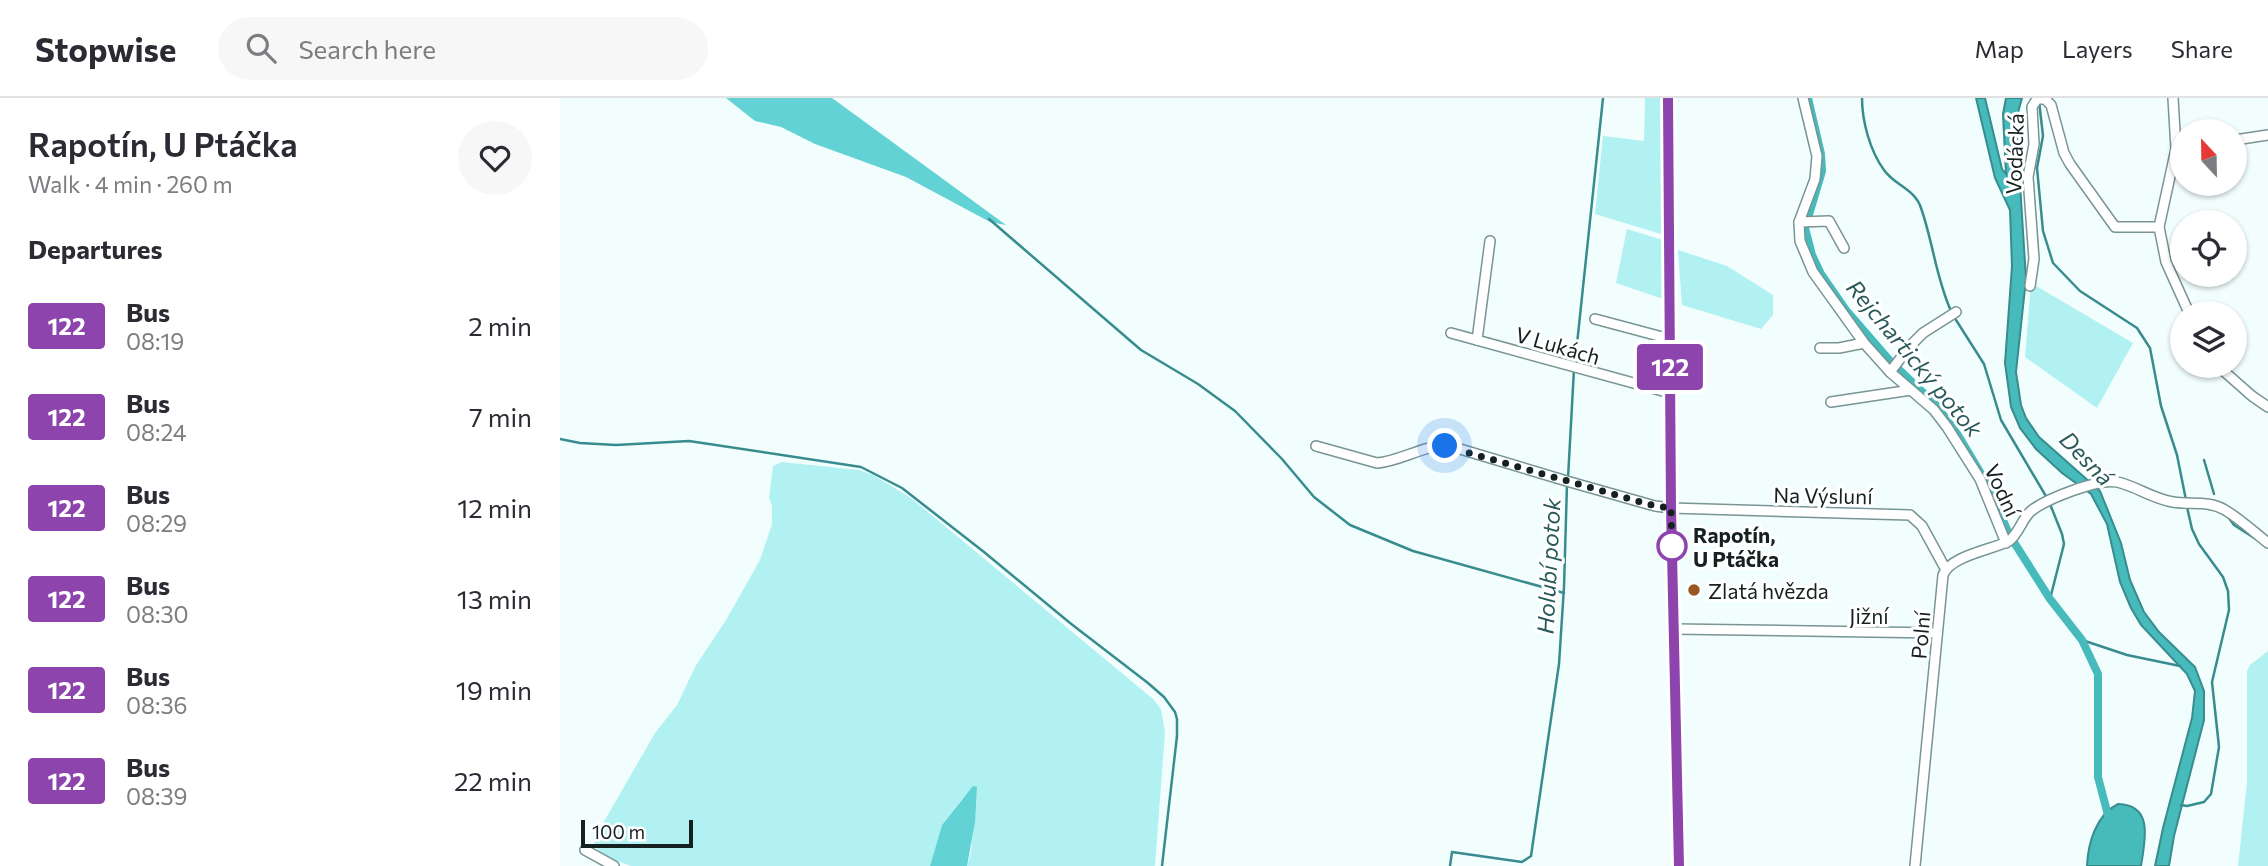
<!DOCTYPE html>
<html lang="en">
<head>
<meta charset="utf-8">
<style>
	:root { --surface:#fff; --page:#f7f7f7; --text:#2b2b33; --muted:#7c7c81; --line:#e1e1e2 }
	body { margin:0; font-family:Commissioner,sans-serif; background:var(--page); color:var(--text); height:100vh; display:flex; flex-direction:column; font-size:26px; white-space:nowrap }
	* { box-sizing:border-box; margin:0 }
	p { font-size:23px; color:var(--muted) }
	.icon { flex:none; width:38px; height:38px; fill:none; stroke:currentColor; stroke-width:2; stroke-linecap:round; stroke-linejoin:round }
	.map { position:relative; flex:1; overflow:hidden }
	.sheet { display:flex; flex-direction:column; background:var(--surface); width:560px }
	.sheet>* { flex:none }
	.badge { padding:0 14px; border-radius:5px; font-size:24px; line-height:46px }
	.needle { width:46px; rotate:338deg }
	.tools { position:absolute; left:1610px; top:21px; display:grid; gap:14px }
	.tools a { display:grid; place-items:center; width:77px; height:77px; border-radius:50%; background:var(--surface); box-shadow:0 2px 5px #0004; font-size:35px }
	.scale { position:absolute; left:21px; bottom:18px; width:112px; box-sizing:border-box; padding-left:7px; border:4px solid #152121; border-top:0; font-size:19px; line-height:24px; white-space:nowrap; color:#152121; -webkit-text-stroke:5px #fff; paint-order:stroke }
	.you { position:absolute; width:35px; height:35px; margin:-18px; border:5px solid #fff; border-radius:50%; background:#1a73e8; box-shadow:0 0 0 10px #1a73e833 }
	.map>.badge { position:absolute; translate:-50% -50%; box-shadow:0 0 0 4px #fff }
	h2 { padding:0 28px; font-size:26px; line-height:63px }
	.round { display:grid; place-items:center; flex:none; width:74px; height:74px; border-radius:37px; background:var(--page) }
	.headline { display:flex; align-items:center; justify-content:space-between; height:119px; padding:0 28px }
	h1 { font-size:33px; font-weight:600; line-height:52px }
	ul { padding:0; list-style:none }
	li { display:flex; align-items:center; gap:21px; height:91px; padding:0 28px }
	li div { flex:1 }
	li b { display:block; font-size:26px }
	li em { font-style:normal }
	li .badge { min-width:77px; font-weight:700; text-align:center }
	header { display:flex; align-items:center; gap:42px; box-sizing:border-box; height:98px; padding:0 35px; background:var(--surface); border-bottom:2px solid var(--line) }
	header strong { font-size:33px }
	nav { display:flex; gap:38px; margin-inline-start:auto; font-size:24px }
	.search { width:490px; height:63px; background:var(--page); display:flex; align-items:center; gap:18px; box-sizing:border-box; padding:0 24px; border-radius:38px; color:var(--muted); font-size:26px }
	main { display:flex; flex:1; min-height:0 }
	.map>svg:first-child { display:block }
	.green { fill:#b2f1f2 }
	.forest { fill:#62d2d4 }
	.water { fill:#47babc; stroke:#388c8e; stroke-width:2 }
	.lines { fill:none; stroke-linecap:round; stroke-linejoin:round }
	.stream { stroke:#388c8e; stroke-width:2.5 }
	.canal { stroke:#47babc; stroke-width:8 }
	.minor-casing { stroke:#789494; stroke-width:12 }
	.major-casing { stroke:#dadbdb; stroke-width:14 }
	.minor { stroke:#fff; stroke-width:9 }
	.major { stroke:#83ced0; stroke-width:10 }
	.line-casing { stroke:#fff; stroke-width:16 }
	.line { stroke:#8e44ad; stroke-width:10 }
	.walk { stroke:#152121; stroke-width:7; stroke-dasharray:0 12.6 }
	.stop-dot { fill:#fff; stroke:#8e44ad; stroke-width:3.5 }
	.poi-dot { fill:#985724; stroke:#fff; stroke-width:2.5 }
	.labels { text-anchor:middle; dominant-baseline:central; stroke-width:6; stroke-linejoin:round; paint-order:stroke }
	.street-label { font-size:21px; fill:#152121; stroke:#fff }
	.stop-label { font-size:21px; font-weight:bold; fill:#152121; stroke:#fff; text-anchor:start }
	.poi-label { font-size:21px; fill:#152121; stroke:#fff; text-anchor:start }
	.water-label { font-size:23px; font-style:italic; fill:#29595a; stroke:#fff }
</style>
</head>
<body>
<header>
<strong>Stopwise</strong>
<div class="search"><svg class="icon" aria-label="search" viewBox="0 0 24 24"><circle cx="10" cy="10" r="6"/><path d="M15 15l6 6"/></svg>Search here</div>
<nav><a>Map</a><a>Layers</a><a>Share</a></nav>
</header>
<main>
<section class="sheet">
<div class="headline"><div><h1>Rapotín, U Ptáčka</h1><p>Walk · 4 min · 260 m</p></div><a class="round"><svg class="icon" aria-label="heart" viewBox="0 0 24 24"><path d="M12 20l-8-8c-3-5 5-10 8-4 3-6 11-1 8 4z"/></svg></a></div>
<h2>Departures</h2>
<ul>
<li><span class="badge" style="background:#8e44ad;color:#fff">122</span><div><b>Bus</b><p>08:19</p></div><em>2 min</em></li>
<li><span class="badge" style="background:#8e44ad;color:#fff">122</span><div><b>Bus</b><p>08:24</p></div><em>7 min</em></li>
<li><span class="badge" style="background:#8e44ad;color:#fff">122</span><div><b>Bus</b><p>08:29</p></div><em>12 min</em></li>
<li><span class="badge" style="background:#8e44ad;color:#fff">122</span><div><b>Bus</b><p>08:30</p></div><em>13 min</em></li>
<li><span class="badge" style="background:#8e44ad;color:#fff">122</span><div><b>Bus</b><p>08:36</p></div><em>19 min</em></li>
<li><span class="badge" style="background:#8e44ad;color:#fff">122</span><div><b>Bus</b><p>08:39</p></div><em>22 min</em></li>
</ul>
</section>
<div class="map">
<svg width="1708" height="768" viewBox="0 0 1708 768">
	<rect width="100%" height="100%" fill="#f2fefe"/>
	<g class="green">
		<path d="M1085 0H1102L1101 136 1035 116 1043 38 1084 43Z"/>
		<path d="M1067 131 1103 142V201L1056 185Z"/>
		<path d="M1118 152 1167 168 1213 197V217L1201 231 1122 207Z"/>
		<path d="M1471 185 1573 245 1537 310 1465 259Z"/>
		<path d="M222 364 299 372 313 377 351 400 593 601 601 611 605 634 595 768H407L411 754 417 690 402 701 382 727 370 768H71C57 762 34 758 34 741L95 635 117 607 135 569 166 522 200 462 212 426V408L209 400 213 368Z"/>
		<path d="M1708 553V768H1678L1687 684V573L1690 567Z"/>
	</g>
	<g class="forest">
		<path d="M166 0H272L446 127 430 124 346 79 255 46 221 29 195 23Z"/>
		<path d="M413 688 417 689 415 724 407 768H370L382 727Z"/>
	</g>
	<g class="water">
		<path d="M1416 0H1425L1442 71 1446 76 1443 16 1446 0H1462L1456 22 1466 181 1456 274 1461 307 1466 320 1479 339 1540 393 1561 445 1570 482 1584 514 1599 534 1635 569 1644 593V622L1614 738 1609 768H1595L1603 730 1632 620 1635 593 1627 576 1581 527 1571 510 1560 484 1547 426 1531 396 1502 375 1476 351 1460 330 1451 309 1445 265 1452 168 1450 112 1435 80Z"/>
		<path d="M1558 706C1594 707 1585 742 1581 768H1527C1528 745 1536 717 1558 706Z"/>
	</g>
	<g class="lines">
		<g class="stream">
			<path d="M1302 0C1302 23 1310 53 1324 72 1334 87 1355 91 1361 110 1373 144 1376 180 1391 213"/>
			<path d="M1479 3 1483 38 1477 70 1483 133 1493 165 1520 193 1577 230 1590 250 1601 308 1617 357 1626 402"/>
			<path d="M429 121 581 252 638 286 675 313 722 361 754 399 790 427 853 453 1004 495"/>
			<path d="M1396 222 1424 266 1441 322 1487 400"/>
			<path d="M1015 265 1043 0"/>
			<path d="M0 341 20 345 56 347 129 343 301 369 342 390 424 454 510 525 588 585 604 599 615 614 617 621V638L602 768"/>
			<path d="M1644 362 1654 396"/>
			<path d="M1008 380 1014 271"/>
			<path d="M1669 420 1674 427 1702 445"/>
			<path d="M1490 501 1504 446 1502 436 1490 406"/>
			<path d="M1522 542 1567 557 1620 568"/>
			<path d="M1621 707 1627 708 1644 704 1651 696 1659 649 1652 584 1669 512 1668 493 1663 479 1639 446 1632 431 1627 409"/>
			<path d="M890 768 892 754 962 764 971 758 999 566 1004 489 1007 386"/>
		</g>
		<path class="canal" d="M1248 0 1261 56 1262 73 1245 130 1252 157 1261 176 1286 212 1332 265 1377 308 1398 337 1426 384 1450 438 1490 501 1522 542 1538 576V679L1549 721"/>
		<defs>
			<g id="minor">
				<path d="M1243 0 1257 58 1255 81 1239 124 1240 143 1253 174 1304 245 1330 274 1374 312 1387 329 1420 381 1446 445"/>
				<path d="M1613 0 1616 51 1599 129 1606 164 1629 215"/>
				<path d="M1675 42 1708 37"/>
				<path d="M1239 124 1269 123 1284 150"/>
				<path d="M1470 188 1474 161 1468 79 1474 46 1472 9 1477 1H1485L1491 7 1504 55 1510 66 1555 129H1599"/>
				<path d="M1035 221 1110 241"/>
				<path d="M891 235 1110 295"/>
				<path d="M917 242 930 143"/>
				<path d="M1260 250H1279L1304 245"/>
				<path d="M1658 268 1692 298 1708 309"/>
				<path d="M1330 274 1350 248 1363 235 1396 214"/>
				<path d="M1271 304 1351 292"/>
				<path d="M756 348 817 365C842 363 864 346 890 348L1010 384 1095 408 1111 410 1350 417 1362 428 1385 470"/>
				<path d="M1114 531 1377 535"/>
				<path d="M25 752 54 768"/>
				<path d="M1355 768 1383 477C1390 458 1431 452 1449 443 1459 435 1462 421 1471 413 1486 401 1539 380 1557 384 1576 388 1593 401 1613 404 1630 407 1649 402 1665 412 1680 421 1694 434 1708 445"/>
			</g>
			<path id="major" d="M1108 0 1111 373 1119 768"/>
		</defs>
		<use href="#minor" class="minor-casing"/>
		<use href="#major" class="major-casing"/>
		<use href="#minor" class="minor"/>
		<use href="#major" class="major"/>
	</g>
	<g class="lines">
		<defs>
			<path id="line" d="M1108 0 1111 410 1119 768"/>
		</defs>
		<use href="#line" class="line-casing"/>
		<use href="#line" class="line"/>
		<path class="walk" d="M885 348 1095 408 1111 410 1112 456V448"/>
	</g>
	<circle class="stop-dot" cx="1112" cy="448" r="14"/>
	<circle class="poi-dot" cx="1134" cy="492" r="7"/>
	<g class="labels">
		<g class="street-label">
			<text transform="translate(1454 56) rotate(-88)">Vodácká</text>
			<text transform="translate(998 247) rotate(16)">V Lukách</text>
			<text transform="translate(1443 392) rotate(65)">Vodní</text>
			<text transform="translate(1263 397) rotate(1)">Na Výsluní</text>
			<text x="1309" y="517">Jižní</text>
			<text transform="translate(1360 537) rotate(-85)">Polní</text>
		</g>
		<g class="stop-label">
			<text x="1133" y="436">Rapotín,<tspan x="1133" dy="24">U Ptáčka</tspan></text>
		</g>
		<g class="poi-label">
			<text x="1148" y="492">Zlatá hvězda</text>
		</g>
		<g class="water-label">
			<text transform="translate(1355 260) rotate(50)">Rejchartický potok</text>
			<text transform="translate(1527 360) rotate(46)">Desná</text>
			<text transform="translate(988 468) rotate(-87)">Holubí potok</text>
		</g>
	</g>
</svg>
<div class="tools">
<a><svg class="needle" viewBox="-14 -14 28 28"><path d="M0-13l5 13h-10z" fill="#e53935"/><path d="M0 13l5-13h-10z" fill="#7c7c81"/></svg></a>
<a><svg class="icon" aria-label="locate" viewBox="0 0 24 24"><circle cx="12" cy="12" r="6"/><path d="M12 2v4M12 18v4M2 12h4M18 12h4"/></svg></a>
<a><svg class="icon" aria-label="layers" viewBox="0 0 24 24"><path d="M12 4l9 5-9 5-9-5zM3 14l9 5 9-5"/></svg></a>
</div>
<div class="scale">100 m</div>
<div class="you" style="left:885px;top:348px"></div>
<b class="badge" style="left:1110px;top:269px;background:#8e44ad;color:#fff">122</b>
</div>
</main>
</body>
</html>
